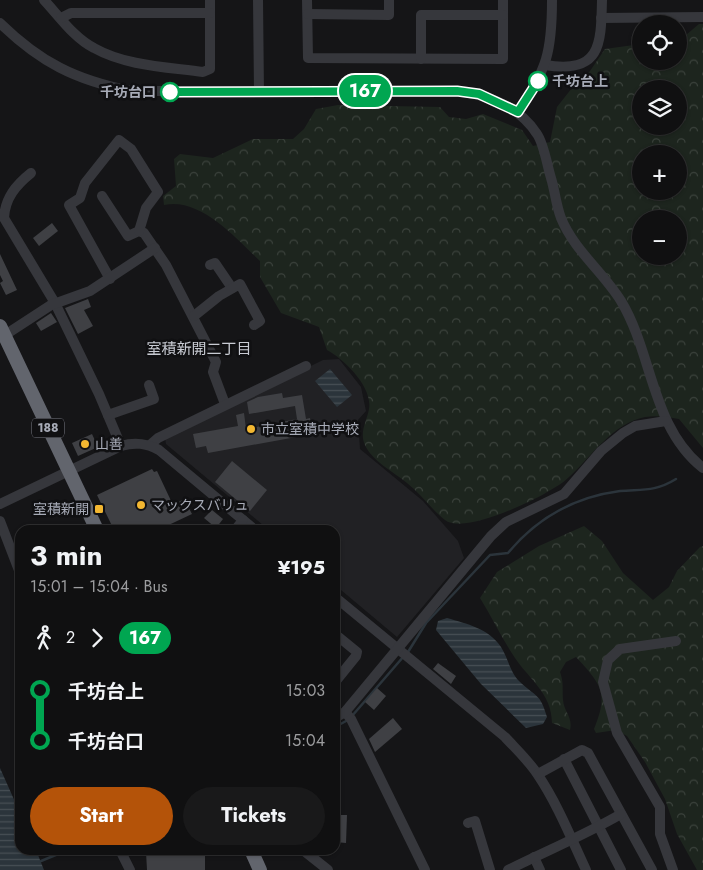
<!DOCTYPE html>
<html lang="en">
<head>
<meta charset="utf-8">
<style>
	:root { --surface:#101011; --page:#19191a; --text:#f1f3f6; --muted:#9c9d9f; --line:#303031; --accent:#b45309 }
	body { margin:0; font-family:Jost,"Noto Sans JP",sans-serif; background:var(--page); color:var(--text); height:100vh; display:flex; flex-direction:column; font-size:19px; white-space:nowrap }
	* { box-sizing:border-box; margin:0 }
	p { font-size:16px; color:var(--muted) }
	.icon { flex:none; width:28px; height:28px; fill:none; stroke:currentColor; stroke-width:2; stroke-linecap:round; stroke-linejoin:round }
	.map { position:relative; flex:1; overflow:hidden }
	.drawer { position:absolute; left:15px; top:525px; width:325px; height:330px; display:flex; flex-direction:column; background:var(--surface); border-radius:15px; box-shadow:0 1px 4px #0004,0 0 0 1px var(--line) }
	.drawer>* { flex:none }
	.badge { padding:0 10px; border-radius:16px; font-size:18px; line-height:32px }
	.buttons { position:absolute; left:632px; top:15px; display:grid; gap:10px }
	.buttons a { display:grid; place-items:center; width:55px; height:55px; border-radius:50%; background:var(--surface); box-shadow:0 1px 4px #0004,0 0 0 1px var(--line); font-size:25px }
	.map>.badge { position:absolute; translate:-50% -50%; box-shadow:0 0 0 2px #fff }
	.legs { display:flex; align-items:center; gap:8px; height:55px; padding:0 15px; font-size:16px }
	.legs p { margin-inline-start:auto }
	.head { display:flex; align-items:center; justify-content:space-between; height:85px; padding:0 15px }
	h1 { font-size:28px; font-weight:700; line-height:38px }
	.primary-button { display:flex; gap:10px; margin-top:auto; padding:10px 15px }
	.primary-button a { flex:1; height:58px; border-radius:30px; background:var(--accent); color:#fff; font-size:20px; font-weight:700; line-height:58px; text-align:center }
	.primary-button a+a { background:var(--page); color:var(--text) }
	ul { padding:0 15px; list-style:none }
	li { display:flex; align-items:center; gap:18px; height:50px; font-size:19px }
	li i { display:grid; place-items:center; width:8px; height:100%; margin:0 6px; background:currentColor }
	li i::after { content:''; width:12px; height:12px; margin:-6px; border:4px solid; border-radius:50%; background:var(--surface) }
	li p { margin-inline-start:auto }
	li:first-child i { background:linear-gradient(#0000 50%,currentColor 0) }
	li:last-child i { background:linear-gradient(currentColor 50%,#0000 0) }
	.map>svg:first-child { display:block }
	.built { fill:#212124 }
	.forest { fill:url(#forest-crowns); fill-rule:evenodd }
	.water { fill:url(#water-rules) }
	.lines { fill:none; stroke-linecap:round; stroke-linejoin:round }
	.stream { stroke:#2b343b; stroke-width:2.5 }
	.building { fill:#3f4044 }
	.minor { stroke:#36373c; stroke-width:10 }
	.highway { stroke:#62656d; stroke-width:14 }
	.line-1-casing { stroke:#fff; stroke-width:11 }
	.line-1 { stroke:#00a651; stroke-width:8 }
	.stop-1-dot { fill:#fff; stroke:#00a651; stroke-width:2.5 }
	.poi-dot { fill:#f3b731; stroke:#101012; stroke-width:2 }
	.labels { text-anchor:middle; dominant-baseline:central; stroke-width:5; stroke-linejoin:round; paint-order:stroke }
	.shield { fill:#101012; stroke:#7a7c86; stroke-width:1 }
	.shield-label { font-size:12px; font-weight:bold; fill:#a7abb7 }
	.stop-label { font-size:14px; font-weight:bold; fill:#a7abb7; stroke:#101012; text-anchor:start }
	.poi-label { font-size:14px; fill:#a7abb7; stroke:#101012; text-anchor:start }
	.neighbourhood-label { font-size:15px; fill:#c8cbd3; stroke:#101012 }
</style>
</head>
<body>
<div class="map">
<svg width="703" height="870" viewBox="0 0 703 870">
	<defs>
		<pattern id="forest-crowns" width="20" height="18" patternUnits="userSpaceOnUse" patternTransform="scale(1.25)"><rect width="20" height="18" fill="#1d251e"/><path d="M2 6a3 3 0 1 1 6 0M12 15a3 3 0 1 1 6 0" fill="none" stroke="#3b423c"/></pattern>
		<pattern id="water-rules" width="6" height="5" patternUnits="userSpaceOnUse" patternTransform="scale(1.25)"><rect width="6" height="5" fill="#2b343b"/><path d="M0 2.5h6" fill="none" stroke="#474f55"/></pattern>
	</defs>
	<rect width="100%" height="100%" fill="#151517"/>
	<path class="built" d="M339 359 361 387 366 411 358 420 360 449 423 501 458 541 464 558 397 637 335 585V530H269L166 444 165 438 323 360Z"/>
	<g class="forest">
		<path d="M699 24H703V448L679 419C668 417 657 415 645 417 613 423 592 456 569 477 562 484 552 489 544 494 526 504 463 534 445 520 431 509 421 494 407 483 395 473 371 460 365 445 359 432 367 421 369 409 373 387 344 359 327 350L319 327 281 313 260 277V261C236 238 200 197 164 205L163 196 176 186 174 159 180 154 213 158 253 139H293L304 129 316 109 338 105 440 107 449 117 466 119 483 114 522 130 533 146 550 142 557 107 572 88 590 71 605 49 641 44V61H679V41ZM641 89H679V126H641ZM641 154H679V191H641ZM641 219H679V256H641Z"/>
		<path d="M584 526 602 541 623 573 653 600 669 587 677 571 700 547 703 546V870H697L677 834 665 799 645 762 627 736 616 730 596 733 594 729C609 693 601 684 576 657L566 662 560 672C564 683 562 689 563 700 564 712 573 717 570 730L552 723C552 694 530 680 515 658 502 639 492 617 480 598L497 572 539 546Z"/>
	</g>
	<g class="water">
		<path d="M330 369 352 395 337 407 315 381Z"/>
		<path d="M447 618C467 624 488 628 501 647 508 658 510 672 519 681 535 697 540 692 547 717L543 724 526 728 481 684 436 630 438 621Z"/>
		<path d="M0 768 20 813V850H36L44 870H0Z"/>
	</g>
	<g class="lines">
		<g class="stream">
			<path d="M408 652 426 623 490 555 508 553C537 518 574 497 620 491 642 489 655 492 676 479"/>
			<path d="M352 716 404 656"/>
			<path d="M335 727 348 720"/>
			<path d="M41 861 68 850"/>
		</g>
	</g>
	<g class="building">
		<path d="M52 223 58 231 39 246 33 238Z"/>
		<path d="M0 254 17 290 6 295 0 283 3 281 0 275Z"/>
		<path d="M88 299 91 307 84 310 93 326 78 334 65 308Z"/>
		<path d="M51 313 57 322 41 331 36 323Z"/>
		<path d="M282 393 283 398 302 395 306 419 310 418 313 434 208 453 206 446 196 448 193 434 238 426 236 415 244 413 246 429 297 419 295 406 249 414 247 402 258 397Z"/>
		<path d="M92 434 98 447 78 456 72 443Z"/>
		<path d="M232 461 267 490 250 511 215 482Z"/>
		<path d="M152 469 154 472 157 471 173 505 184 499 192 514 158 530H114L97 495Z"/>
		<path d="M212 510 223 519 216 528 204 518Z"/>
		<path d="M438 663 456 676 451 684 433 669Z"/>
		<path d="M377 688 386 696 374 710 365 702Z"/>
		<path d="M393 718 402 729 375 752 369 739Z"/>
		<path d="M335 815H347L346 843 335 842Z"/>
		<path d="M190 850H205V870H147L146 852H190Z"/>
	</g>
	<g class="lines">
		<g class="minor">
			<path d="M44 0C59 16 74 38 94 48 126 66 167 67 203 72L210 69V0"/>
			<path d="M258 0 259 92"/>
			<path d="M307 0 308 58 503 59V0"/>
			<path d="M308 14 389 15V0"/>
			<path d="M61 18 71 13H210"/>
			<path d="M601 18 703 17"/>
			<path d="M0 23C40 62 75 80 131 91H457C489 95 519 106 537 134 544 144 547 165 551 178 555 191 556 205 561 218 574 250 603 272 621 301 653 354 651 427 703 468"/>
			<path d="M421 59V15H503"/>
			<path d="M545 65C601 74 601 45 602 0"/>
			<path d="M518 112C547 69 552 52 552 0"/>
			<path d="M31 173C16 185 5 198 4 218L55 303 99 394 121 446"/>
			<path d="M102 196 128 236 139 231 144 233 166 265 216 362 213 372 225 404"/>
			<path d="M210 265 215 263 232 288"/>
			<path d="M110 279 69 205 80 198 85 183 119 140 131 149 158 192 146 208 139 231"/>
			<path d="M194 316 219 296 240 284 260 321 254 325"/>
			<path d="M5 335 51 305 90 291 155 248"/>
			<path d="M108 415 154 399 149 385"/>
			<path d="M150 445 158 438 306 366"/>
			<path d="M0 504 121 446C135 442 146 443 159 450L255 530"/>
			<path d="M0 521 20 573"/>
			<path d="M235 530 243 520"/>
			<path d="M335 597 505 737C516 749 529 761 538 775 558 805 571 838 586 870"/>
			<path d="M335 634 357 652 356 656 335 682"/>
			<path d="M345 712 351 719 425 870"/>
			<path d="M335 718 345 712 491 536 506 522 564 494 601 451 623 433 635 426 666 421"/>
			<path d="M564 759 621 870"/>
			<path d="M538 774 582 750 588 753 652 870"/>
			<path d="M468 823 475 821 490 870"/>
			<path d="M120 850 130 870"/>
			<path d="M303 850 328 870"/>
			<path d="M534 857 540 870"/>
			<path d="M508 870C546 851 585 835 621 814"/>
			<path d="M673 870 660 834V807L617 733 603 682 608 660 620 649 676 641"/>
		</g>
		<g class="highway">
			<path d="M0 326 97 530"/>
			<path d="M251 850 260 870"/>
		</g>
	</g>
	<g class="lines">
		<defs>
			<path id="line-1" d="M170 92 457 91 479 94 518 112 538 81"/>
		</defs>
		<use href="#line-1" class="line-1-casing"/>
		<use href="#line-1" class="line-1"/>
	</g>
	<g class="stop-1-dot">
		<circle cx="538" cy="81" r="9"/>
		<circle cx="170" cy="92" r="9"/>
	</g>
	<g class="poi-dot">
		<circle cx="251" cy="429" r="5"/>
		<circle cx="85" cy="444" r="5"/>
		<circle cx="141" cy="505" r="5"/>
		<rect x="94" y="504" width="10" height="10" rx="2.5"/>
	</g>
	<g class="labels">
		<rect class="shield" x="32" y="418.5" width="32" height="19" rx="4"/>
		<g class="shield-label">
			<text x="48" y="428">188</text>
		</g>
		<g class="stop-label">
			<text x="552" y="81">千坊台上</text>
			<text x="156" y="92" text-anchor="end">千坊台口</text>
		</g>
		<g class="poi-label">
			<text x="261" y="429">市立室積中学校</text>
			<text x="95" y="444">山善</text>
			<text x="151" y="505">マックスバリュ</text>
			<text x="89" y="509" text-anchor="end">室積新開</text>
		</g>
		<g class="neighbourhood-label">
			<text x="199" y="349">室積新開二丁目</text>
		</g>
	</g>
</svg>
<div class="buttons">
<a><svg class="icon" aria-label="locate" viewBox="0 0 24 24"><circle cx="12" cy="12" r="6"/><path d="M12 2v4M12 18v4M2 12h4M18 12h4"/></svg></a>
<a><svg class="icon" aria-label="layers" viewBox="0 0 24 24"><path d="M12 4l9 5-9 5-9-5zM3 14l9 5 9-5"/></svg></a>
<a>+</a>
<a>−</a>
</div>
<b class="badge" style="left:365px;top:91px;background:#00a651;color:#fff">167</b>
<section class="drawer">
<div class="head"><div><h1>3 min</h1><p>15:01 – 15:04 · Bus</p></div><b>¥195</b></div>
<div class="legs"><svg class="icon" aria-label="walk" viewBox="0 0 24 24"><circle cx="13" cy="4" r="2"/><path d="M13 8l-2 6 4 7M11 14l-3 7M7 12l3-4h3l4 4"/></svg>2<svg class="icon" aria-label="forward" viewBox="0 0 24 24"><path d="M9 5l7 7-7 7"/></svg><b class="badge" style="background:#00a651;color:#fff">167</b></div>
<ul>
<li><i style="color:#00a651"></i><b>千坊台上</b><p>15:03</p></li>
<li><i style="color:#00a651"></i><b>千坊台口</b><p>15:04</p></li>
</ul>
<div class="primary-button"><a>Start</a><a>Tickets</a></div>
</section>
</div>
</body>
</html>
